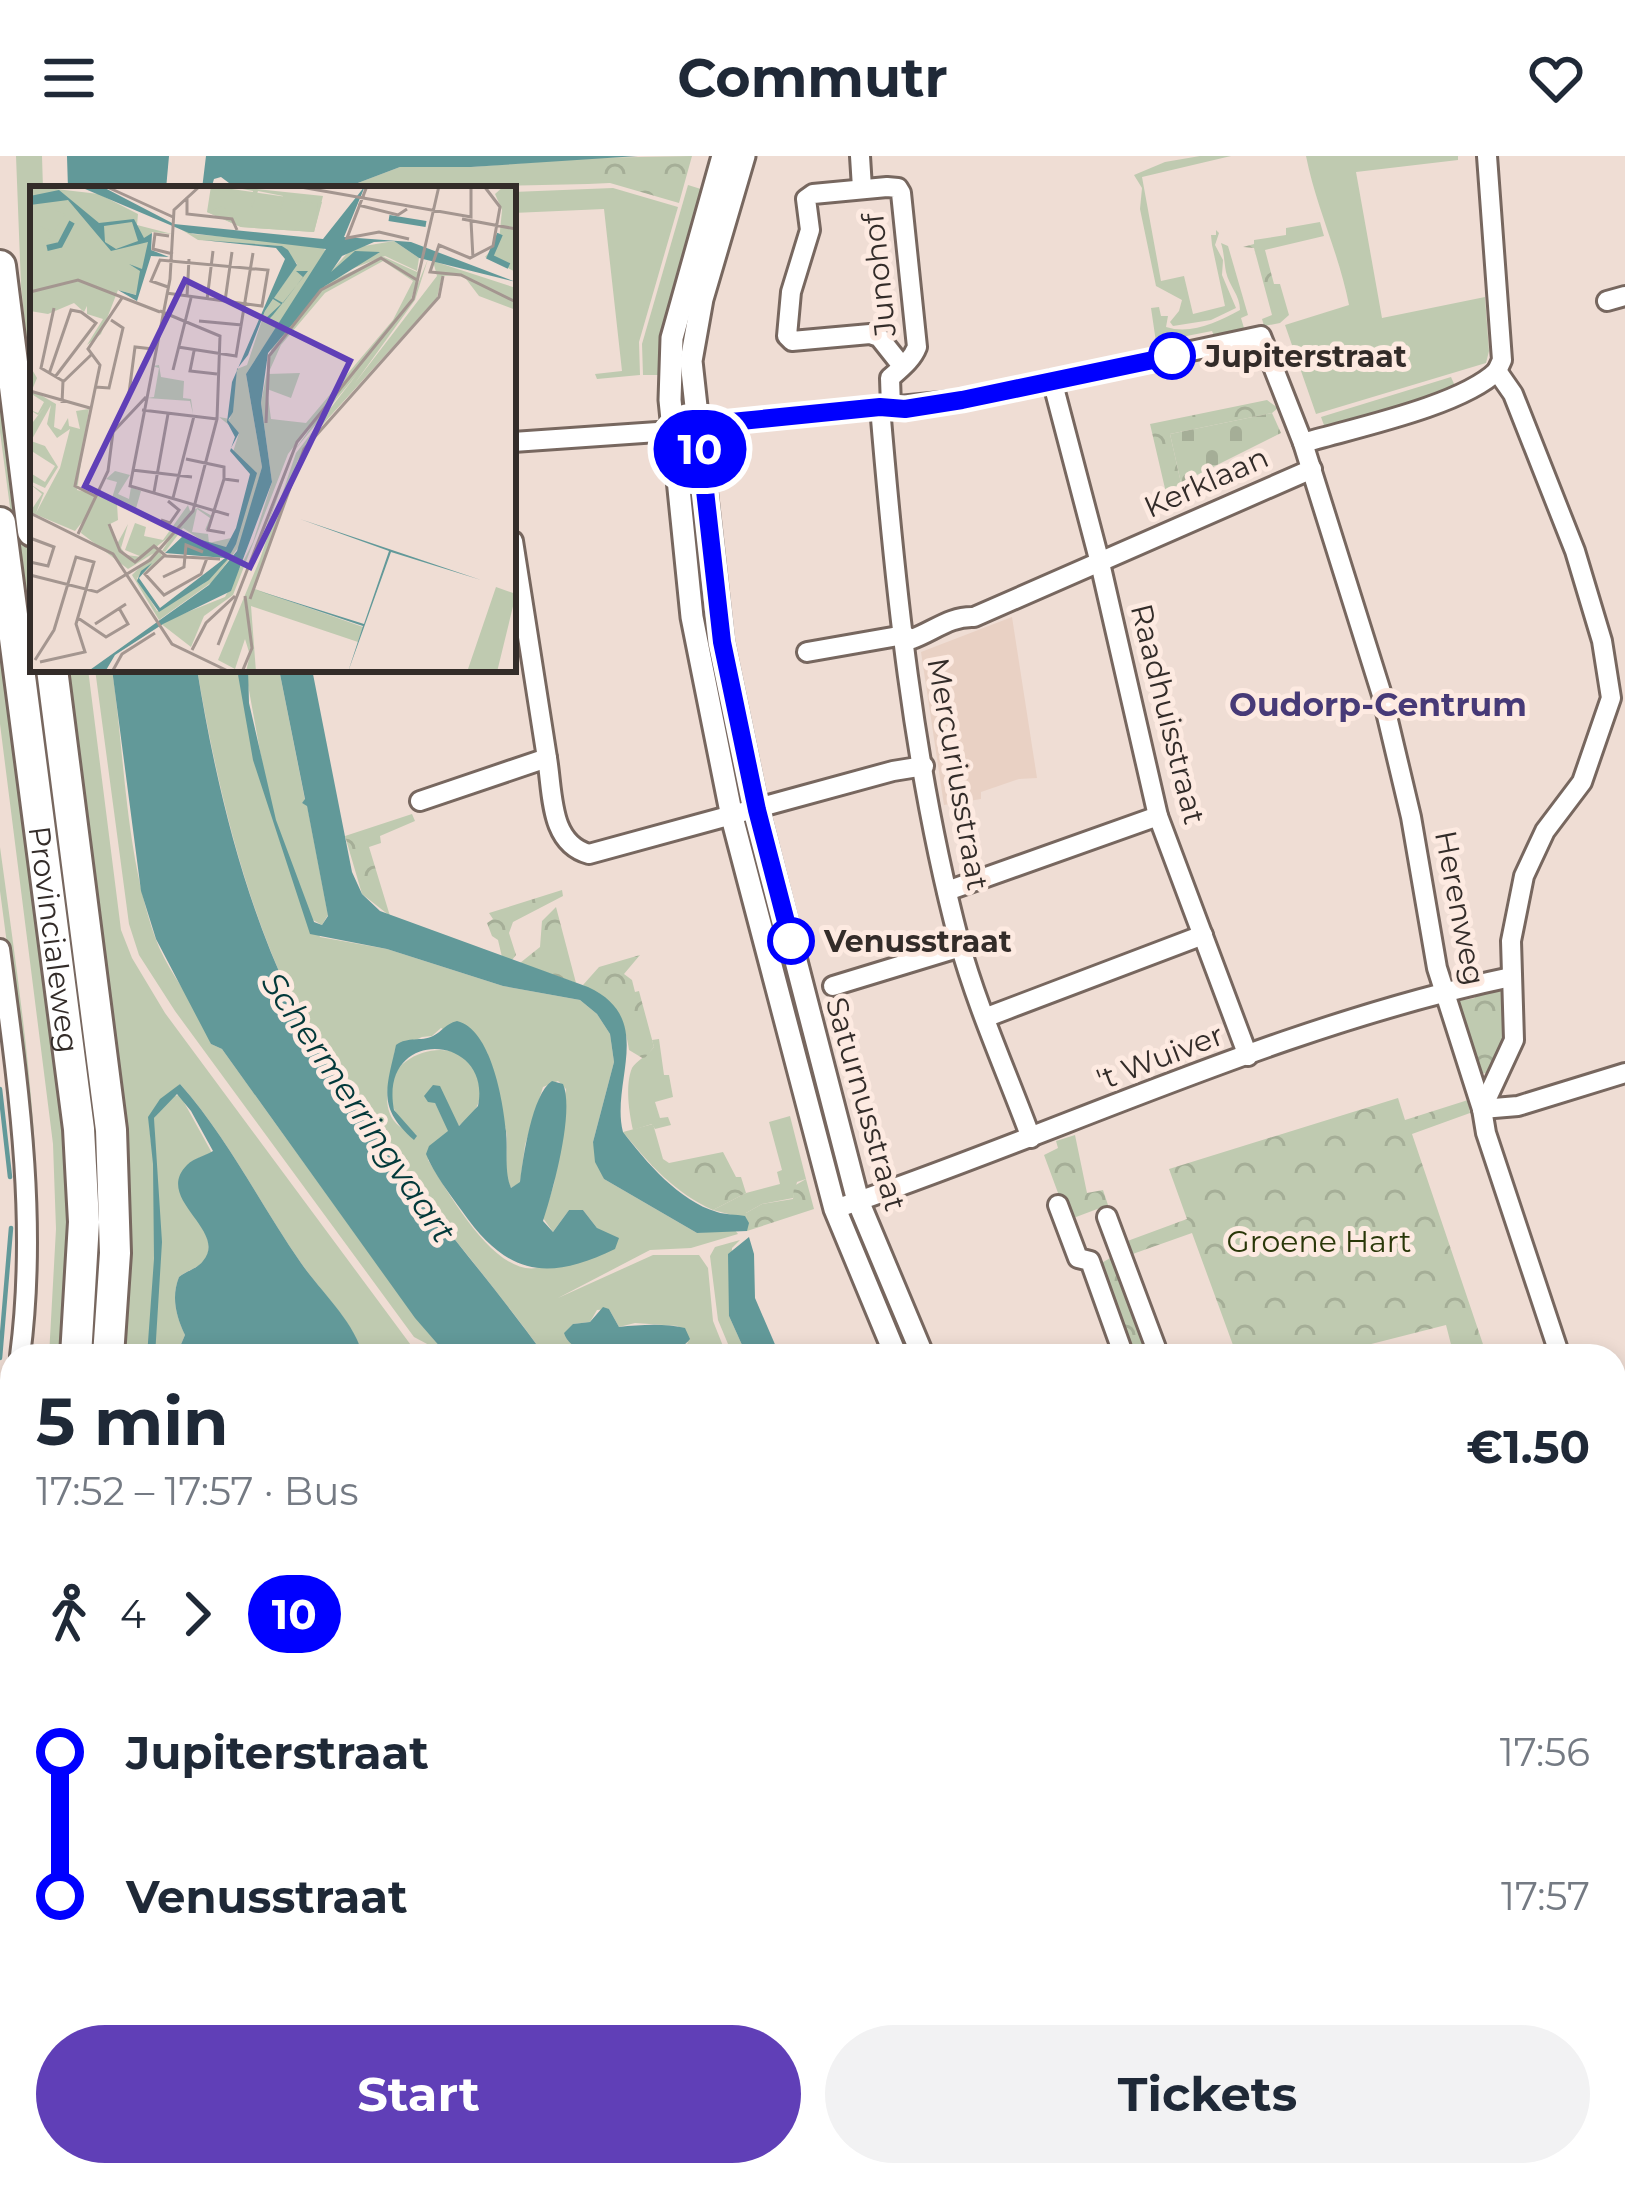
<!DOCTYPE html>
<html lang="en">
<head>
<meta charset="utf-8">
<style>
	:root { --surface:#fff; --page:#f2f2f3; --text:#1f2937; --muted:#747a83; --accent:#603fb7 }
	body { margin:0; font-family:Montserrat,sans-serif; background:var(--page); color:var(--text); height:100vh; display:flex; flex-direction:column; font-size:45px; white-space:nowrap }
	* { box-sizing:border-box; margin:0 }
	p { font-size:39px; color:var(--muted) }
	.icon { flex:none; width:66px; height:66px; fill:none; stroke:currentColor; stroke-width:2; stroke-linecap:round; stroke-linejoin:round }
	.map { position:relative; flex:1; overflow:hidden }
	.side { position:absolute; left:0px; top:1188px; width:1626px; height:843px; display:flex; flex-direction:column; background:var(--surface); border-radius:36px 36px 0 0; box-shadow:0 6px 18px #0003 }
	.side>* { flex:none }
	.badge { padding:0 24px; border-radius:39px; font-size:42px; line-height:78px }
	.map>.badge { position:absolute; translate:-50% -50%; box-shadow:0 0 0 6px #fff }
	.legs { display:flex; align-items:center; gap:18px; height:132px; padding:0 36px; font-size:39px }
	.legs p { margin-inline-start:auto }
	.headline { display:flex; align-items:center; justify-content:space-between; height:204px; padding:0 36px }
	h1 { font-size:66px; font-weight:700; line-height:90px }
	.action { display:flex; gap:24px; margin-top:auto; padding:24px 36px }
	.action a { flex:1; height:138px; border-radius:72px; background:var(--accent); color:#fff; font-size:48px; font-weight:700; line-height:138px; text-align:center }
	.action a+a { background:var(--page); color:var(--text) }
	ul { padding:0 36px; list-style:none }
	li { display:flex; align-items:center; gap:42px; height:144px; font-size:45px }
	li i { display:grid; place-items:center; width:18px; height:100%; margin:0 15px; background:currentColor }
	li i::after { content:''; width:30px; height:30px; margin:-15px; border:9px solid; border-radius:50%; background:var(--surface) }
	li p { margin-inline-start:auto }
	li:first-child i { background:linear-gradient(#0000 50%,currentColor 0) }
	li:last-child i { background:linear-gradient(currentColor 50%,#0000 0) }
	header { display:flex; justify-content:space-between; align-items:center; height:156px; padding:0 36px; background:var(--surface); font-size:54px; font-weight:700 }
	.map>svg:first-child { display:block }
	.built { fill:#e9d1c4 }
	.green { fill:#bfcab0; fill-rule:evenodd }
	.forest { fill:url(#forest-crowns) }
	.cemetery { fill:url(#cemetery-stones) }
	.water { fill:#629999 }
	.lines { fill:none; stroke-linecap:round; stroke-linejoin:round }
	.stream { stroke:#629999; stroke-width:4.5 }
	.minor-casing { stroke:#77675f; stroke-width:24 }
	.tertiary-casing { stroke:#77675f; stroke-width:27 }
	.trunk-casing { stroke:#77675f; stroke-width:36 }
	.minor { stroke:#fff; stroke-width:18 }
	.tertiary { stroke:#fff; stroke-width:21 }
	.trunk { stroke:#fff; stroke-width:30 }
	.line-1-casing { stroke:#fff; stroke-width:27 }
	.line-1 { stroke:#00f; stroke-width:18 }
	.stop-1-dot { fill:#fff; stroke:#00f; stroke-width:6 }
	.labels { text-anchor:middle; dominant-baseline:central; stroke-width:10; stroke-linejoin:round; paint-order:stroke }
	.street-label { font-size:30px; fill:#332c29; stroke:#fdeae1 }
	.stop-label { font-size:30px; font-weight:bold; fill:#332c29; stroke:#fdeae1; text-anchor:start }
	.park-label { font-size:30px; fill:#293708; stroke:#fdeae1 }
	.neighbourhood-label { font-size:33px; font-weight:bold; fill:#473a77; stroke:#fdeae1 }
	.water-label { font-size:33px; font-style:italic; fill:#02393a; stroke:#fdeae1 }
	.inset-river { fill:none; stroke:#629999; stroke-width:6 }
	.inset-road { fill:none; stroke:#a49690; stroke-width:3 }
	.view { fill:#603fb7; fill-opacity:0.15; stroke:#603fb7; stroke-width:6 }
	.inset-edge { fill:none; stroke:#332c29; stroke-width:6 }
</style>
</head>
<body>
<header><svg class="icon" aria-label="menu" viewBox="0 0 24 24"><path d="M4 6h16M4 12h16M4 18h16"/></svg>Commutr<svg class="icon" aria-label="heart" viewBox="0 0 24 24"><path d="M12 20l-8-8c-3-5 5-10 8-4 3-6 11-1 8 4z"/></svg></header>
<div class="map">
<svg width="1625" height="2029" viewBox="0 0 1625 2029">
	<defs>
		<pattern id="forest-crowns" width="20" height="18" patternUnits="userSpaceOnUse" patternTransform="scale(3)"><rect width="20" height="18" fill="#bfcab0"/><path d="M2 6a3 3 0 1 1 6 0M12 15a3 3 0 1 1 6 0" fill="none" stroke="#a5ae97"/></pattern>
		<pattern id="cemetery-stones" width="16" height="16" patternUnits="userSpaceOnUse" patternTransform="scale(3)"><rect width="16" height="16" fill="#bfcab0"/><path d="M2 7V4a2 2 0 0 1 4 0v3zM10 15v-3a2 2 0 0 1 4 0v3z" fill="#a5ae97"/></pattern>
	</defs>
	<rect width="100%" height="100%" fill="#efddd4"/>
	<path class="built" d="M1012 461 1037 622 1019 623 981 636V643L944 649 921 496Z"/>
	<g class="green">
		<path d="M16 0H42L43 33H33V245L21 130Z"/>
		<path d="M1200 0H1231L1142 21 1161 125 1184 120 1193 158 1225 150 1212 89 1211 79H1216V74L1219 77 1215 89 1223 104 1222 119 1236 152 1211 164 1173 170 1170 166 1179 155 1182 144 1156 130 1140 53 1142 32 1134 19 1165 6Z"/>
		<path d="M1306 0H1458V4L1356 16 1382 162 1485 141 1489 195 1486 207 1316 258 1285 169 1349 149C1339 97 1316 51 1306 0Z"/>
		<path d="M588 2V28L342 33 400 11H472Z"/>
		<path d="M688 29 704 34 660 219H643L642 188Z"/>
		<path d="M613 32 678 51 639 186 640 219 597 223 595 218 622 215 604 53 513 57V36Z"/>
		<path d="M1221 87 1228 90 1248 159 1241 162 1244 172 1251 173 1214 180 1212 175 1156 186 1151 152 1159 151 1161 160H1168L1166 171C1191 179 1218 166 1240 154 1240 139 1229 130 1226 116 1224 105 1224 96 1221 87Z"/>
		<path d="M0 188 33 435V513H44L103 960 100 1200H87L76 848 0 276Z"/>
		<path d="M1451 221 1455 230 1439 238 1325 272 1321 261Z"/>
		<path d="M0 469 60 911 71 1043 63 1200H49L56 1073 53 988 0 568Z"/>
		<path d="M68 513H88L121 774 132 802 165 857 419 1200H363C354 1166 321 1136 301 1107 260 1048 228 982 180 928 145 959 146 961 155 1007L154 962 173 940 180 939 212 997 196 1003 179 1033C187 1054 221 1083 204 1105 198 1112 186 1115 179 1121 171 1142 176 1159 185 1179L176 1200H123L129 1084V990Z"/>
		<path d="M95 513H112C125 602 125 695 155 781 168 819 200 850 211 888L222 893 415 1161 448 1200H428L425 1193 429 1189 414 1181 175 855 139 799 129 768Z"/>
		<path d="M197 513H237L266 628 246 518 248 513H279L305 644 302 647 307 649 328 759 322 769 313 764 320 781 387 793 503 830 580 844 597 858 610 878 614 906 593 986 604 1023 697 1077 734 1073 738 1078 691 1092 650 1094 558 1142 653 1099H699L708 1112 713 1165 727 1200H661L688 1187 678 1170 635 1167 619 1171 609 1153 597 1154 590 1166 573 1168 574 1192 586 1200H545C460 1082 353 972 290 840 242 737 216 624 197 513ZM441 872 487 896 507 979 506 1021 511 1032 520 1027 525 989 543 931 558 925 566 933 554 1028 543 1062 553 1076 569 1054H583L597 1072C581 1084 560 1105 541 1111 496 1125 448 1035 428 1004L449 975 435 947 443 942 458 970C472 961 482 949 480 932 475 854 332 909 416 979 372 964 390 927 395 894L422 881 432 880Z"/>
		<path d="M0 691C23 861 50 1028 32 1200H26L23 909 0 735Z"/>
		<path d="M659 883 664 919H669L673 941 655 946 660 962 668 961 671 969 655 973 652 968 633 974C629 956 625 929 632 912 636 905 648 899 654 891L652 884Z"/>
		<path d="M790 960 806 1023 797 1026 793 1042 762 1048 746 1057 747 1063 713 1054 746 1037 780 1028 777 1016 782 1014 769 966Z"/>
		<path d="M740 1084 732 1092 729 1160 747 1200H733L718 1164 710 1100 715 1091Z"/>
	</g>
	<g class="forest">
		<path d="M692 0 679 47 610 27 588 28V2Z"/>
		<path d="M1320 66 1324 80 1265 94 1274 128H1280L1289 159 1280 167 1264 170 1262 163 1272 159 1254 92 1243 91 1254 88V84L1286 79V72Z"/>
		<path d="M1267 244 1278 252 1272 257 1170 278 1181 327 1190 341 1185 349 1170 354 1150 268Z"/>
		<path d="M412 658 415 665 380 680 381 687 369 691 390 760 362 738 345 680Z"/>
		<path d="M562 734 563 740 513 766 509 777 516 799 512 804 502 801 498 784 492 780 487 767 493 763 489 757Z"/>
		<path d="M556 751 576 827 520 807 540 791 542 765Z"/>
		<path d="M640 799 624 818 632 824 635 836 639 835 654 891 644 903 629 894C625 862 610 846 583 829L599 811Z"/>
		<path d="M1501 831 1505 835 1508 882 1494 914 1479 919 1456 845 1462 837 1465 844 1475 842 1474 834Z"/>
		<path d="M1398 942 1405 964 1468 944 1470 957 1412 978 1487 1200H1454L1446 1169 1324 1200H1237L1192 1077 1127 1100 1122 1087 1187 1063 1169 1013Z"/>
		<path d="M653 968 663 1003 669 1007 723 996 736 1021H741L746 1037 713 1054C675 1037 649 1008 623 976Z"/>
		<path d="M1075 979 1087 1037 1103 1034 1108 1049 1068 1064 1044 999 1058 992 1056 985Z"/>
		<path d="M806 1023 814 1053 747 1075 746 1057 762 1048 793 1043 794 1030Z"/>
		<path d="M1112 1101 1116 1103 1152 1200H1131L1098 1109Z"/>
	</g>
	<path class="cemetery" d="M1272 257 1281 277 1181 327 1170 278Z"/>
	<g class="water">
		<path d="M67 0H169L166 33H68Z"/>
		<path d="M206 0H638L471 11H400L342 33H237L221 21 214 23 211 33H202Z"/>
		<path d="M112 513H197C215 624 242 738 290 840 353 973 460 1082 545 1200H448L415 1162 222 893 211 888 156 783 141 735Z"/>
		<path d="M237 513H248L249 547 276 664 314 766 322 769 328 760 307 650 302 647 305 643 279 513H312L352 716 362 738 380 755 588 831C657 863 610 926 623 976 646 1006 679 1045 717 1056 725 1059 736 1058 745 1060L749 1067 747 1075 697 1077 604 1023 595 1006 593 986 614 906 610 878 597 858 580 844 503 830 387 793 310 778 253 604Z"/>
		<path d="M457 865C491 873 503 944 506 975 508 993 504 1016 511 1032L520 1026C523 1002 532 938 552 925L563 928C575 956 552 1038 543 1065L553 1076 569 1054H583L597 1072 619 1082 615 1093C545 1127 506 1118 462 1055 449 1037 434 1018 426 998L429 990 448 975 435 947 428 946 424 940 433 929 440 930 459 970 478 950C493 877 378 870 394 954L417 980 414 984C376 951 387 931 396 889 408 880 421 886 433 880 443 875 445 868 457 865Z"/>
		<path d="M180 928C228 982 260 1048 301 1107 321 1136 355 1166 363 1200H349L338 1188 314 1200H176L185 1179C176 1160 171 1141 179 1121 186 1115 197 1113 203 1105 229 1074 153 1043 187 1009 194 1002 205 1000 213 995L191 955 177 938 154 962 162 1086 155 1200H147L154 1103 153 1008 148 961 160 943Z"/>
		<path d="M749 1081 754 1098 755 1142 780 1200H747L729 1160 728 1098Z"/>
		<path d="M603 1151 609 1153 619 1171C640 1169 663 1167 685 1172L690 1183C671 1209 573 1210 564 1177L573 1168 590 1166Z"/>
	</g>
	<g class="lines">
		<g class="stream">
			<path d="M0 933 10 1021"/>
			<path d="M0 1202 11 1072"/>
		</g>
		<defs>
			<g id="minor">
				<path d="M860 0 862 32"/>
				<path d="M1487 0 1502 204 1497 215"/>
				<path d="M1607 145 1625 140"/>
				<path d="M1052 224 1100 407 1158 660 1248 900"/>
				<path d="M880 251C895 429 913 611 959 785 977 851 1007 917 1031 982"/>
				<path d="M891 251 890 222C900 213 912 204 917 191L901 37 898 32 887 31 813 38 806 43 810 74 791 136 787 180 792 185 870 178 879 181 902 210"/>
				<path d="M698 272 721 267 962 244 1261 180 1303 287 1382 539 1411 661 1437 812 1482 953 1486 977 1560 1200"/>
				<path d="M513 286 672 275"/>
				<path d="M1303 287C1354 272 1461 250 1497 215"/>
				<path d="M807 496 904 479 912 483C934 475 950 460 974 461L1312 313"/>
				<path d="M547 602C553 637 549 687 589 698L893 615 924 610"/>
				<path d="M420 645 547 602 513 385"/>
				<path d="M947 735 1158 660"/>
				<path d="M0 793C18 929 38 1063 20 1200"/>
				<path d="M833 830 961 791"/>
				<path d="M987 861 1203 779"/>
				<path d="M1482 953 1514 884 1511 785 1524 720 1545 675 1582 626 1611 542 1602 485 1575 395 1513 238 1497 215"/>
				<path d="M1482 953 1518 950 1625 917"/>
				<path d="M1058 1049 1078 1102 1090 1105 1124 1200"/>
				<path d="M835 1053C1060 977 1278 870 1511 821"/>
				<path d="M1107 1061 1159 1200"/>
				<path d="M0 1316 12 1252"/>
				<path d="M1614 1346 1625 1378"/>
				<path d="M1614 1878 1625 1875"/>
				<path d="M1046 2019 1050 2029"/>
				<path d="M1228 2019 1231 2029"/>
				<path d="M1397 2019 1401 2029"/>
				<path d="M1590 2019 1594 2029"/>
				<path d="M624 2029 627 2019"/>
				<path d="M1181 2029 1210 2019"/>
			</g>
			<g id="tertiary">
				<path d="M723 0 672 182 670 244 692 461 732 661 835 1053 896 1200"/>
				<path d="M744 0 702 143 691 205 722 486 757 654 858 1045 923 1200"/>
				<path d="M1614 1684 1625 1682"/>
				<path d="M1614 1701 1625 1699"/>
			</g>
			<g id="trunk">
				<path d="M0 110 33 375"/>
				<path id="s1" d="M0 367 79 973 84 1066 76 1200"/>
				<path d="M52 513 111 974 115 1097 108 1200"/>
				<path d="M0 1540 12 1492"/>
				<path d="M0 1676 12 1628"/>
			</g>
		</defs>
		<use href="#minor" class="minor-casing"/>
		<use href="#tertiary" class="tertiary-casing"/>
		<use href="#trunk" class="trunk-casing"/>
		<use href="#minor" class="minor"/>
		<use href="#tertiary" class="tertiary"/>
		<use href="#trunk" class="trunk"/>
	</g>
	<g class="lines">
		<defs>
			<path id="line-1" d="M791 785 757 654 722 486 698 272 721 267 880 251 905 253 962 244 1172 200"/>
		</defs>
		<use href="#line-1" class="line-1-casing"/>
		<use href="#line-1" class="line-1"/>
	</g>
	<g class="stop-1-dot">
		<circle cx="1172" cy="200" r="21"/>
		<circle cx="791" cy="785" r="21"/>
	</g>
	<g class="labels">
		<g class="street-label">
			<text transform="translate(879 119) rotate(-96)">Junohof</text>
			<text transform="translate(1206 326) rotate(-24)">Kerklaan</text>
			<text transform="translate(1168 558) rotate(76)">Raadhuisstraat</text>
			<text transform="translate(958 618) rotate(80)">Mercuriusstraat</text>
			<text transform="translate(1460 752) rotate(79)">Herenweg</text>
			<text stroke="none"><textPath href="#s1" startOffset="420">Provincialeweg</textPath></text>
			<text transform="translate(1160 901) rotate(-21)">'t Wuiver</text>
			<text transform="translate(866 948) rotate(74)">Saturnusstraat</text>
		</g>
		<g class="stop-label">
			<text x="1205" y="200">Jupiterstraat</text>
			<text x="824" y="785">Venusstraat</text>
		</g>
		<g class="park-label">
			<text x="1319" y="1085">Groene Hart</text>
		</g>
		<g class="neighbourhood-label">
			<text x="1378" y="548">Oudorp-Centrum</text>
		</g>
		<g class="water-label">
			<text transform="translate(359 951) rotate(56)">Schermerringvaart</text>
		</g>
	</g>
	<g transform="translate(30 30)">
		<rect width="486" height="486" fill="#efddd4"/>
		<path d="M181 0 292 16 284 46 211 41 177 26ZM144 39 163 48 292 59 296 66 216 188 232 281 211 358 182 396 129 434 102 389 124 367 98 383 51 347 53 335 45 345 0 326 12 308 0 298 14 307 6 327 30 282 40 243 27 252 17 238 21 219 1 255 15 260 28 281 15 302 0 295 2 288 15 296 25 280 0 264V240L15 220 8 229 0 224 8 227 14 216 0 207V180L7 192 2 204 26 218 24 241 31 244 38 232 39 240 50 243 46 225 59 223 47 304 82 312 87 296 76 293 85 285 100 289 88 308 99 313 101 301 111 305 105 326 87 318 88 334 78 339 87 358 98 338 91 362 96 369 112 371 95 364 105 337 116 341 114 350 133 354 158 319 160 325 168 322 182 330 178 343 175 344 180 332 167 323 162 346 178 348 179 357 201 352 196 361 180 360 153 342 135 366 152 370 132 365 143 348 126 361 133 371 107 392 127 425 173 398 200 369 226 286 203 266 209 247 189 231 200 233 207 183 217 179 235 125 267 78 252 60 168 54ZM354 71 387 86 393 75 379 120 398 73 385 114 325 197 407 90 403 75 486 102V124L449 110 433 89 412 90 407 112 285 247 268 274 225 403 333 441 328 456 221 420 226 486H216L222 459 219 466 215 453 205 483 188 474 230 373 266 267 327 188 264 265 219 392 261 269 305 208 258 268 203 409 174 430 161 461 130 437 195 411 223 356 242 296 231 217 242 159 292 99ZM353 75 383 95 363 134 276 237 241 233 237 203 261 212 270 187 238 188 251 159 295 107ZM466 401 486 408 467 486H437Z" fill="#bfcab0" fill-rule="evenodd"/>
		<path d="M0 0 69 8 108 28 107 39 142 48 122 46 107 109 88 104 71 148 57 159 73 133 57 128V120L54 126 44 117 18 128 0 125ZM197 0 293 10 284 46 211 41 177 26 192 20 214 40 283 45 288 18 255 13 250 25 253 10 228 5 221 24 223 5ZM474 0H486V86L455 71 469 55 472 24 465 8ZM129 179 131 191 154 195 153 212 161 213 163 228 160 215 117 212 124 211 129 182 122 180Z" fill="#bfcab0"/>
		<path d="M11 20 36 28 23 46 4 36 22 48 11 64 0 60V31ZM364 55 389 72 387 85 355 70 293 94 322 62Z" fill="#bfcab0"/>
		<path d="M48 0H71L144 38 293 53 335 0 314 51 381 56 486 96 389 72 364 55 344 56 312 70 301 86 325 65 350 66 295 100 238 167 231 217 242 296 201 405 133 438 85 469 75 486H57L179 399 207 365 232 281 216 188 296 63 159 47ZM29 4 69 37 104 33 114 52 122 47 121 64 139 71 121 70 107 115 88 104 106 109 110 85 99 78 112 83 118 56 81 65 38 14 0 19V10ZM102 36 108 55 86 63 75 56 74 40ZM172 54 252 60 258 64 267 79 244 112 253 117 273 91 266 85H278L243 129 238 134H234L251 118 243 113 235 125 218 169 207 183 203 226 198 234 209 247 201 262 227 287 206 358 197 374 179 394 129 426 107 395 111 385 122 377 109 392 130 422 195 372 135 367 154 349 196 361 206 342 220 288 200 265 205 251 197 236 202 196 255 73 246 62ZM270 333 451 394 361 366 318 486 333 440 226 404 334 438 359 365Z" fill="#629999" fill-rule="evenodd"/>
		<path class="inset-river" d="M359 32 396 38M470 48 460 71 479 80M17 62 30 59 42 36"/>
		<path class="inset-road" d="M75 0 143 31M170 0 144 24 140 93 100 300 199 329M265 0 441 31V0M337 0 317 52 349 46 379 53M454 0 470 21 463 60 440 72 409 59 400 86 431 89 486 116M157 11V28L202 33 207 44M328 19 368 29 377 23M432 33 486 43M441 35 443 72M139 50 125 48 123 63 143 68M0 106 48 94 130 126M136 107 232 120 238 84 130 74 121 95 138 101M157 111 159 73M177 114 183 65M195 115 202 66M24 122 11 182 33 195 32 217M169 135 212 139M148 161 206 170 223 67M164 165 160 185 187 188M143 184 161 112M19 188 41 124 51 126 66 137 25 191M33 196 61 169M65 201 79 202 93 142 81 134M0 205 60 222M99 207 105 161 123 163M112 224 187 233M236 237 239 170 291 104 351 72 387 94M156 273 194 281V293M102 284 162 291M124 306 138 228M67 311 45 300 70 179 58 163 92 112M143 312 164 230M0 327 83 368 142 458 200 486M131 334 140 337 149 324 138 315M79 338 90 365 105 376 124 360 136 370 190 373M195 347 178 344 194 293 209 295M48 348 78 285 83 246 116 211M0 352 24 361 18 380 0 376M135 369 115 388 134 409 171 388 177 372M0 389 67 406 120 374 163 325 187 233 190 150 130 125M133 391 154 381 156 359 173 366M220 413 274 263 409 111 413 90M48 432 76 451 98 438 89 422M65 438 96 418M188 459 267 256 383 113 409 0M162 464 176 437 205 410M5 474 24 444 46 371 64 376 46 438 55 466 10 476M82 486 92 468 125 447M212 486 222 462 215 410"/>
		<path class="view" d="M155 94 320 175 220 381 55 300Z"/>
		<rect width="486" height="486" class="inset-edge"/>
	</g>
</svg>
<b class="badge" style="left:700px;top:293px;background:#00f;color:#fff">10</b>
<section class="side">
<div class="headline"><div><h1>5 min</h1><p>17:52 – 17:57 · Bus</p></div><b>€1.50</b></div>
<div class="legs"><svg class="icon" aria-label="walk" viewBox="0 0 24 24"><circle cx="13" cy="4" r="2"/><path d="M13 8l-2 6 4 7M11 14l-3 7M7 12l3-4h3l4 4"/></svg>4<svg class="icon" aria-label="forward" viewBox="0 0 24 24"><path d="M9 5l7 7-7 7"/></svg><b class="badge" style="background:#00f;color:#fff">10</b></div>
<ul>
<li><i style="color:#00f"></i><b>Jupiterstraat</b><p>17:56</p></li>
<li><i style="color:#00f"></i><b>Venusstraat</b><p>17:57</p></li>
</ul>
<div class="action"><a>Start</a><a>Tickets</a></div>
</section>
</div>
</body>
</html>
